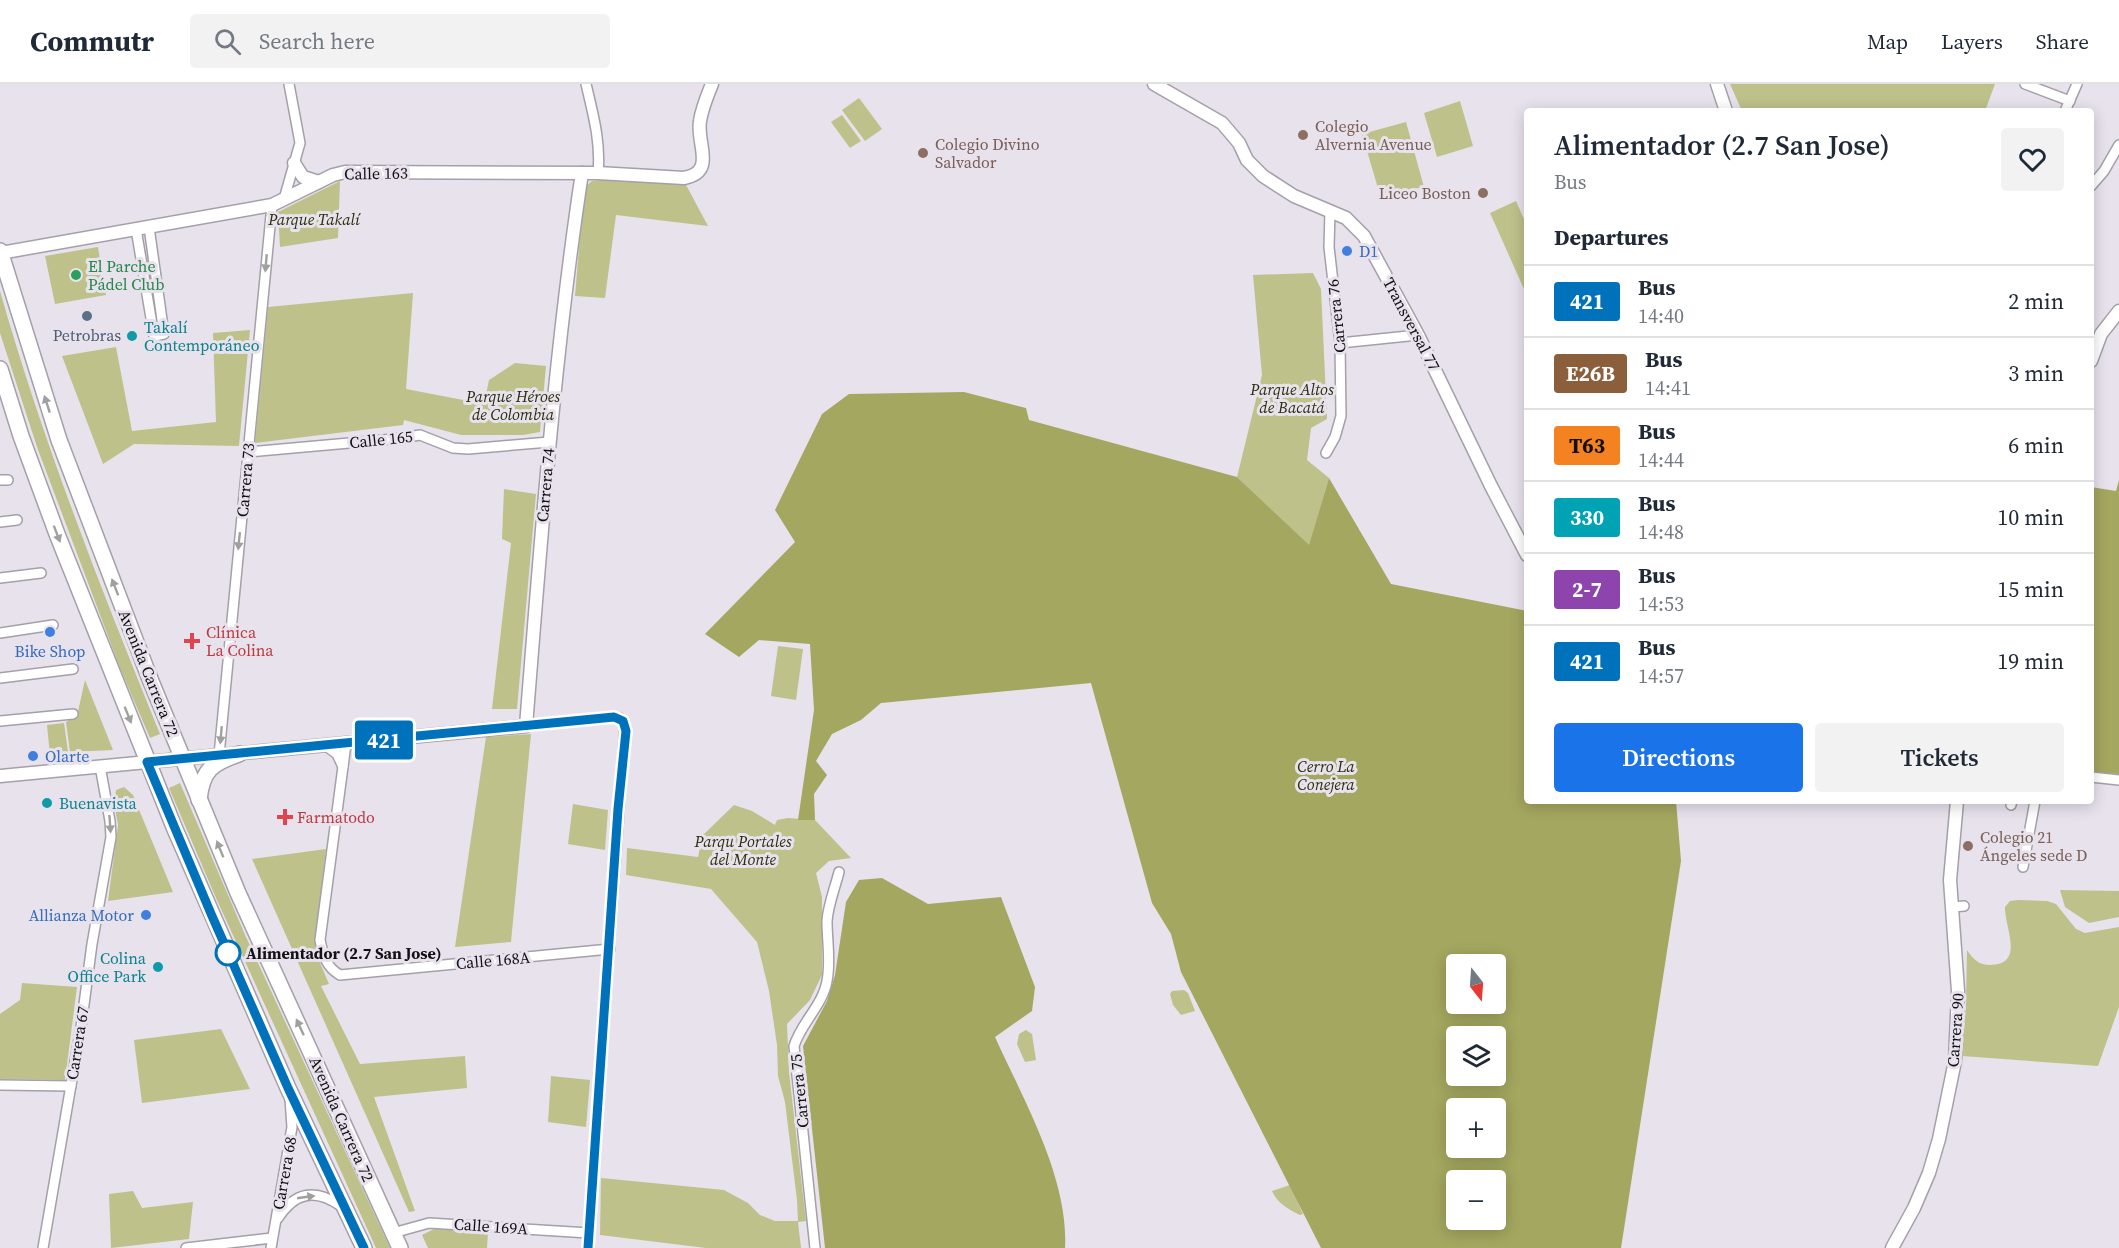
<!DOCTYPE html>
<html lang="en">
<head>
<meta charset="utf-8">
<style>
	:root { --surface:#fff; --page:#f2f2f3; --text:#1f2937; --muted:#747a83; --line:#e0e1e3; --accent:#1a73e8 }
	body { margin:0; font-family:"Source Serif 4",serif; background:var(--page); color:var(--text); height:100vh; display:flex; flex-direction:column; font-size:22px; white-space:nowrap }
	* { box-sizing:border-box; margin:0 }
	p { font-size:20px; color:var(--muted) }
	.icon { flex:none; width:33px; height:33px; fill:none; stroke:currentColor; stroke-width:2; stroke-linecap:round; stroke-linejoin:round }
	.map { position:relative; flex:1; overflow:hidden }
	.panel { position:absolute; left:1524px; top:24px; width:570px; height:696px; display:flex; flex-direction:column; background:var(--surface); border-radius:6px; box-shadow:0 3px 15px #0003 }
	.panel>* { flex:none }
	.badge { padding:0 12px; border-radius:4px; font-size:21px; line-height:39px }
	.needle { width:39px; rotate:163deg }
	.controls { position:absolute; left:1446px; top:870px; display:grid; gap:12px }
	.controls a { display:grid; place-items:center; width:60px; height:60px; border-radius:6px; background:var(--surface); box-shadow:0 3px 15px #0003; font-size:30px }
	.map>.badge { position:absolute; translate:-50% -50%; box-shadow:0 0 0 3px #fff }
	h2 { padding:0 30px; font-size:22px; line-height:54px }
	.round { display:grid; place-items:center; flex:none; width:63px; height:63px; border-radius:6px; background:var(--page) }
	.overview { display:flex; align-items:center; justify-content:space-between; height:102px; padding:0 30px }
	h1 { font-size:28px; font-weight:600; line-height:45px }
	.cta { display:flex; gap:12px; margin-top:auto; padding:12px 30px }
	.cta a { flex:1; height:69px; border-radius:6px; background:var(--accent); color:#fff; font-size:24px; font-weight:600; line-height:69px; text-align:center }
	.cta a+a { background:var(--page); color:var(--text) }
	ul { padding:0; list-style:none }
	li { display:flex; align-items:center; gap:18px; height:72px; padding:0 30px; border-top:2px solid var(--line) }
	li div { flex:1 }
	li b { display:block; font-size:22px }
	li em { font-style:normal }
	li .badge { min-width:66px; font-weight:700; text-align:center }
	header { display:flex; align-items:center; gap:36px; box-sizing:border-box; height:84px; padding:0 30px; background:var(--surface); border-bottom:2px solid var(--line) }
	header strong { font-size:28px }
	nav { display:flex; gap:33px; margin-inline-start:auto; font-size:21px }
	.search { width:420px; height:54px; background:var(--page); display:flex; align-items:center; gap:15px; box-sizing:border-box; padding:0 21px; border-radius:6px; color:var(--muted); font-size:22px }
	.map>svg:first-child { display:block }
	.green { fill:#bec18a }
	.forest { fill:#a4a75f; fill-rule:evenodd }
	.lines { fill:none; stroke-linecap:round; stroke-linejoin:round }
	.minor-casing { stroke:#a49fa9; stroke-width:12 }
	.tertiary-casing { stroke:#a49fa9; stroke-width:15 }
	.trunk-casing { stroke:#a49fa9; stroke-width:18 }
	.minor { stroke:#fff; stroke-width:9 }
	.tertiary { stroke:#fff; stroke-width:12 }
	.trunk { stroke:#fff; stroke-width:15 }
	.oneway { fill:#a1a0a1 }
	.line-casing { stroke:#fff; stroke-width:14 }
	.line { stroke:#0072bc; stroke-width:9 }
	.education-dot { fill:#8d6e63; stroke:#e8e2ed; stroke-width:2 }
	.shop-dot { fill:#3f7fe0; stroke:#e8e2ed; stroke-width:2 }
	.leisure-dot { fill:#2e9e5b; stroke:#e8e2ed; stroke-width:2 }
	.service-dot { fill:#5c6f8a; stroke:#e8e2ed; stroke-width:2 }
	.culture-dot { fill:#0f9aa8; stroke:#e8e2ed; stroke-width:2 }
	.health-dot { fill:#e0444e; stroke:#e8e2ed; stroke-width:2 }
	.stop-dot { fill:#fff; stroke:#0072bc; stroke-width:3 }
	.labels { text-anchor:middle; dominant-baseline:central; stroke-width:6; stroke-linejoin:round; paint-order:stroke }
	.education-label { font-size:16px; fill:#785e54; stroke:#e8e2ed; text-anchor:start }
	.street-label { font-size:16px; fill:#131115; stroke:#e8e2ed }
	.park-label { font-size:16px; font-style:italic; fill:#2c2d0d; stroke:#e8e2ed }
	.shop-label { font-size:16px; fill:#366cbe; stroke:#e8e2ed; text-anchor:start }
	.leisure-label { font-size:16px; fill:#27864d; stroke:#e8e2ed; text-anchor:start }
	.culture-label { font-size:16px; fill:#0d838f; stroke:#e8e2ed; text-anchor:start }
	.service-label { font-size:16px; fill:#4e5e75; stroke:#e8e2ed }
	.health-label { font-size:16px; fill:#be3a42; stroke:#e8e2ed; text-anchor:start }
	.stop-label { font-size:16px; font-weight:bold; fill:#131115; stroke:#e8e2ed; text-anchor:start }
</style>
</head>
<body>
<header>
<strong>Commutr</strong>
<div class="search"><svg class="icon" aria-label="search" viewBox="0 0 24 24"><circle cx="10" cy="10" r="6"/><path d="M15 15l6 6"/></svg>Search here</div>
<nav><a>Map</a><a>Layers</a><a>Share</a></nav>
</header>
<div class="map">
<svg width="2119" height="1164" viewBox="0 0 2119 1164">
	<rect width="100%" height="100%" fill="#e8e2ed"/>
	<g class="green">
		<path d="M1730 0H1995L1985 27H1742Z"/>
		<path d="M859 14 882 45 865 57 842 26Z"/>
		<path d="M1460 17 1473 62 1437 73 1424 29Z"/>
		<path d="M842 31 861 57 850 64 831 38Z"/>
		<path d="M1406 38 1424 103 1380 111 1362 50Z"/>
		<path d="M601 96 685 99 708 142 616 131 605 214 575 212 584 104 592 97Z"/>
		<path d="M340 97 338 154 280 163 278 128Z"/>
		<path d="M1516 117 1527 142V204L1524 205 1490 129Z"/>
		<path d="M98 163 106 211 55 220 45 172Z"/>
		<path d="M1313 189 1321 205 1327 335 1311 344 1307 376 1329 394 1309 462 1237 393 1262 291 1253 191Z"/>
		<path d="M0 207C43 358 101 505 160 650L150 654 120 584 37 363 0 249Z"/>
		<path d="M413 209 406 305 484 320 489 296 515 279 546 282 540 348 523 351H461L404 336 403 341 255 359 268 223Z"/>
		<path d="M250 246 239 362 134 360 103 380 62 272 116 263 132 347 216 338 213 249Z"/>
		<path d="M504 405 536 410 517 625H492L511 459 502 455Z"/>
		<path d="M778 562 803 565 796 616 771 612Z"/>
		<path d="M85 596 113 666 70 668 66 638 77 632Z"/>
		<path d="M64 639 68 668 50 671 47 641Z"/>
		<path d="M531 650 511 858 455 863 486 653Z"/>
		<path d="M180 699 246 853 390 1164H376L216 814 169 704Z"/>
		<path d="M124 703 133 711 173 808 108 817 118 741 114 719 116 706Z"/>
		<path d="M573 720 608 726 605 766 568 760Z"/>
		<path d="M734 721 752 727 775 741 777 736 788 734 815 736 851 774 829 777 816 789 822 813V891L810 916 787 940 789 988 806 1137 798 1138 801 1164H706L600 1151 601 1094 724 1106 748 1119 760 1131 775 1137H798L797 1116 785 1018 778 992 777 961 769 907 757 858 711 805 626 791 627 764 698 773 702 752Z"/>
		<path d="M326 765 315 857 318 874 329 900 321 902 360 980 465 972 467 1004 374 1013 415 1127 409 1128 252 775Z"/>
		<path d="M2060 806 2119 807V833L2089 839 2065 823Z"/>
		<path d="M2018 816 2047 817 2056 820 2076 845 2085 849 2119 843V923L2098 982 1962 972 1966 919 1967 866C1973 875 1979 881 1990 881 2026 881 2004 842 2005 823L2010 817Z"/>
		<path d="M22 899 77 903 65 996 0 995V930L20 916Z"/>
		<path d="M1184 906 1188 909 1195 927 1181 931 1173 921 1170 910 1172 907Z"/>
		<path d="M221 945 250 1005 142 1019 134 956Z"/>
		<path d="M1026 946 1032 950 1036 976 1025 978 1017 960 1019 950Z"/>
		<path d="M551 992 590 996 586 1043 548 1038Z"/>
		<path d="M1290 1101 1303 1130 1300 1131C1288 1125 1277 1119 1272 1107Z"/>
		<path d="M133 1107 142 1124 193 1118 189 1155 111 1164 109 1110Z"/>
		<path d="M434 1145 488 1148 487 1164H428L422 1151Z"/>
	</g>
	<g class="forest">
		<path d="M964 308 1026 324 1029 336 1237 393 1309 461 1329 394 1391 500 1527 527V717H1676L1681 777 1621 1164H1321L1181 888 1171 850 1152 819 1091 599 881 619 861 636 832 650 816 677 827 691 814 710 815 736H798L814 626 810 560 759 556 739 573 705 550 795 458 775 426 822 330 849 310ZM1456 880H1496V920H1456ZM1496 952V992H1456V952ZM1456 1024H1496V1064H1456ZM1456 1096H1496V1136H1456Z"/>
		<path d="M2119 396V690L2091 688V403L2116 407Z"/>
		<path d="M882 794 928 820 1001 813 1035 903 1032 927 995 953C1023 1015 1069 1094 1065 1164H825L803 962 827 917 835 891 846 818 859 796Z"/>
	</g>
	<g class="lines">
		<defs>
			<g id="minor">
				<path d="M586 0C593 30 601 58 598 89"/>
				<path d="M2025 0 2070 17"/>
				<path d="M2065 27 2077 0"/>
				<path d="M2091 102 2104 87 2119 61"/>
				<path d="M284 115 300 59 289 0"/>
				<path d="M136 145 154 252 164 250 149 143"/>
				<path d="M1340 259 1418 251"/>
				<path d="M248 368 394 355 420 351 453 364 468 365 549 358"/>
				<path d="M1326 369 1335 353 1341 332 1340 259 1329 163 1330 127"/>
				<path d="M0 396H8"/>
				<path d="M0 438 17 436"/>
				<path d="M0 494 41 489"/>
				<path d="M0 549 53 541"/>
				<path d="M0 594 73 585"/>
				<path d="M0 637 73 630"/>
				<path d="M526 642 614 633 620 634 625 642 588 1164"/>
				<path d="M346 660 320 856C323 871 326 883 340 891L610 865"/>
				<path d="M326 662 337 670 343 683"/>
				<path d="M219 671 272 121"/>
				<path d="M2091 693 2119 696"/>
				<path d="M2011 721 2012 717"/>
				<path d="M2023 783 2035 717"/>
				<path d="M1952 823 1964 822"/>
				<path d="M0 1001 71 1002"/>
				<path d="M278 1134C295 1108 315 1104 341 1122"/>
				<path d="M393 1149 429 1139 589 1149"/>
				<path d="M43 1164 81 943 92 860 111 753 110 737 100 682"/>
				<path d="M186 1164 272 1154"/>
				<path d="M271 1164 292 1043 290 1015"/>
				<path d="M815 1164 794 962C801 939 823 921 827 897 831 877 827 857 827 837 828 821 835 804 839 788"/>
			</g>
			<g id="tertiary">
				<path d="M1154 0 1222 39 1239 59 1247 76 1263 92 1294 112 1346 134 1364 152 1418 251 1491 402 1527 471"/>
				<path d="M1717 0 1726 27"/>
				<path d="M294 79 303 93 319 98"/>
				<path d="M0 169 272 121 333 91 345 88 598 89 684 94C717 88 696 59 700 37 702 24 707 12 712 0"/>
				<path d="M2091 277 2101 250 2119 227"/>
				<path d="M0 692 526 642C541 457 554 272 582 89"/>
				<path d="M1892 1164 1914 1124 1929 1089 1939 1055 1955 977 1958 907 1950 796 1957 717"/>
			</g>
			<g id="trunk">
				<path d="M0 167 59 356 150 595 238 809 400 1164"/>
				<path d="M0 285 21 352 57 450 174 743 288 1004 364 1164"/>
				<path d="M199 716C202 686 212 679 239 670"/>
			</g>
		</defs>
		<use href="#minor" class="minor-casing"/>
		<use href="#tertiary" class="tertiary-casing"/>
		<use href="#trunk" class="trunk-casing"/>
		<use href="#minor" class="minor"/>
		<use href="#tertiary" class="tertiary"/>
		<use href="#trunk" class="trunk"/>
	</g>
	<defs><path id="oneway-solid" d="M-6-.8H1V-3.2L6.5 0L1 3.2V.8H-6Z" transform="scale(1.5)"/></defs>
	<g class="oneway">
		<use href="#oneway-solid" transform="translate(266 179) rotate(95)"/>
		<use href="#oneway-solid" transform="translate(47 320) rotate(-108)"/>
		<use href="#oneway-solid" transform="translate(57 450) rotate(69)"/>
		<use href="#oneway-solid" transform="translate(239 457) rotate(96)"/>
		<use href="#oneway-solid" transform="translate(115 503) rotate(-111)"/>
		<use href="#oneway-solid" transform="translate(128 631) rotate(68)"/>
		<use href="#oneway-solid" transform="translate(221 651) rotate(95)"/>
		<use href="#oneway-solid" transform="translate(110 740) rotate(86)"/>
		<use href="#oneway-solid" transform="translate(220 765) rotate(-112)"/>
		<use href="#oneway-solid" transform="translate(300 943) rotate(-115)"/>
		<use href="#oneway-solid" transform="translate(306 1113) rotate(-8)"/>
	</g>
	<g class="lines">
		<defs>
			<path id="line" d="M364 1164 288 1004 212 832 147 678 614 633 623 637 626 647 618 725 588 1164"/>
		</defs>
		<use href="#line" class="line-casing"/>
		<use href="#line" class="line"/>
	</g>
	<g class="education-dot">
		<circle cx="1303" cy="51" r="6"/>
		<circle cx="923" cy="69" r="6"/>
		<circle cx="1483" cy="109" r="6"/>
		<circle cx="1968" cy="762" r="6"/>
	</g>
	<g class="shop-dot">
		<circle cx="1347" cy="167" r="6"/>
		<circle cx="50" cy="548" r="6"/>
		<circle cx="33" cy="672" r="6"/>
		<circle cx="146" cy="831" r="6"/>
	</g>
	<circle class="leisure-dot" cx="76" cy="191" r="6"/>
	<circle class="service-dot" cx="87" cy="232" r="6"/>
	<g class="culture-dot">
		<circle cx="132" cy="252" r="6"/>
		<circle cx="47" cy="719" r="6"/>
		<circle cx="158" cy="883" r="6"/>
	</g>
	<g class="health-dot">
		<path d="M189 548h6v6h6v6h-6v6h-6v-6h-6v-6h6z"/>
		<path d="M282 724h6v6h6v6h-6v6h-6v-6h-6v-6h6z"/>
	</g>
	<circle class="stop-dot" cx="228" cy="869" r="12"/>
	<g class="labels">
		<g class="education-label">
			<text x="1315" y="42">Colegio<tspan x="1315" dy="18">Alvernia Avenue</tspan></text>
			<text x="935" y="60">Colegio Divino<tspan x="935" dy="18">Salvador</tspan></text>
			<text x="1471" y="109" text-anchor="end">Liceo Boston</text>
			<text x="1980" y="753">Colegio 21<tspan x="1980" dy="18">Ángeles sede D</tspan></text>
		</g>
		<g class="street-label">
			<text transform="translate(376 89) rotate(-1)">Calle 163</text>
			<text transform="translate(1336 232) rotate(-96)">Carrera 76</text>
			<text transform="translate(1412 240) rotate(62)">Transversal 77</text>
			<text transform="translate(381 355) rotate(-6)">Calle 165</text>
			<text transform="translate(245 396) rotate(-85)">Carrera 73</text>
			<text transform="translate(545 401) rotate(-85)">Carrera 74</text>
			<text transform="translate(149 589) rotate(68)">Avenida Carrera 72</text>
			<text transform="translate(493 876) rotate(-5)">Calle 168A</text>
			<text transform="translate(1955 946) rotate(-86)">Carrera 90</text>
			<text transform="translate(77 959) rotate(-81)">Carrera 67</text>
			<text transform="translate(799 1007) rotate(-96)">Carrera 75</text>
			<text transform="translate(342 1035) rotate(66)">Avenida Carrera 72</text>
			<text transform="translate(284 1089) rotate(-80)">Carrera 68</text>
			<text transform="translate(491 1142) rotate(4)">Calle 169A</text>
		</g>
		<g class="park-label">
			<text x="314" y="135">Parque Takalí</text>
			<text x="1292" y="305">Parque Altos<tspan x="1292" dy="18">de Bacatá</tspan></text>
			<text x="513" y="312">Parque Héroes<tspan x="513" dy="18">de Colombia</tspan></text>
			<text x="1326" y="682">Cerro La<tspan x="1326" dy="18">Conejera</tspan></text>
			<text x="743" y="757">Parqu Portales<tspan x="743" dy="18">del Monte</tspan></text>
		</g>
		<g class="shop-label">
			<text x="1359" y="167">D1</text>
			<text x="50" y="567" text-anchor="middle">Bike Shop</text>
			<text x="45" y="672">Olarte</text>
			<text x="134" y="831" text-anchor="end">Allianza Motor</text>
		</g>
		<g class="leisure-label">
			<text x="88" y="182">El Parche<tspan x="88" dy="18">Pádel Club</tspan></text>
		</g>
		<g class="culture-label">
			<text x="144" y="243">Takalí<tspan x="144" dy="18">Contemporáneo</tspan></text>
			<text x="59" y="719">Buenavista</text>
			<text x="146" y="874" text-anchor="end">Colina<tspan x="146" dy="18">Office Park</tspan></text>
		</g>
		<g class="service-label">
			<text x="87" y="251">Petrobras</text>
		</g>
		<g class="health-label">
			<text x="206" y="548">Clínica<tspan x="206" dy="18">La Colina</tspan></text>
			<text x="297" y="733">Farmatodo</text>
		</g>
		<g class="stop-label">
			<text x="246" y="869">Alimentador (2.7 San Jose)</text>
		</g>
	</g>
</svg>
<div class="controls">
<a><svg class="needle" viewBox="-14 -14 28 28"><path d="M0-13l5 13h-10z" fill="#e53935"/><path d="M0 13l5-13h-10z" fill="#747a83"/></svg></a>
<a><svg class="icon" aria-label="layers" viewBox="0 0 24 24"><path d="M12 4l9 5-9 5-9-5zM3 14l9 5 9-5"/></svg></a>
<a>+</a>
<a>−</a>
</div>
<b class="badge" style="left:384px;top:656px;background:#0072bc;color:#fff">421</b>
<section class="panel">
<div class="overview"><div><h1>Alimentador (2.7 San Jose)</h1><p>Bus</p></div><a class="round"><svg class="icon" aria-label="heart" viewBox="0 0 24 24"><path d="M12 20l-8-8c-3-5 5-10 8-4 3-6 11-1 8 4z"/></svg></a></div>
<h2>Departures</h2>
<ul>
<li><span class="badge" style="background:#0072bc;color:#fff">421</span><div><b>Bus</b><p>14:40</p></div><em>2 min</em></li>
<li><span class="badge" style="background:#8b5e3c;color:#fff">E26B</span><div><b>Bus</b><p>14:41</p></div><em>3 min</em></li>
<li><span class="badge" style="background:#f58220;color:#111">T63</span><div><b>Bus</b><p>14:44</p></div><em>6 min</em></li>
<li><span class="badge" style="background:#00a3b4;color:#fff">330</span><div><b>Bus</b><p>14:48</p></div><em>10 min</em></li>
<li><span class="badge" style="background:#8e44ad;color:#fff">2-7</span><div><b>Bus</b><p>14:53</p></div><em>15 min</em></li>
<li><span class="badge" style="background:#0072bc;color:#fff">421</span><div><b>Bus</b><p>14:57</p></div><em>19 min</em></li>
</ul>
<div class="cta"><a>Directions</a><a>Tickets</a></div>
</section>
</div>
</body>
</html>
